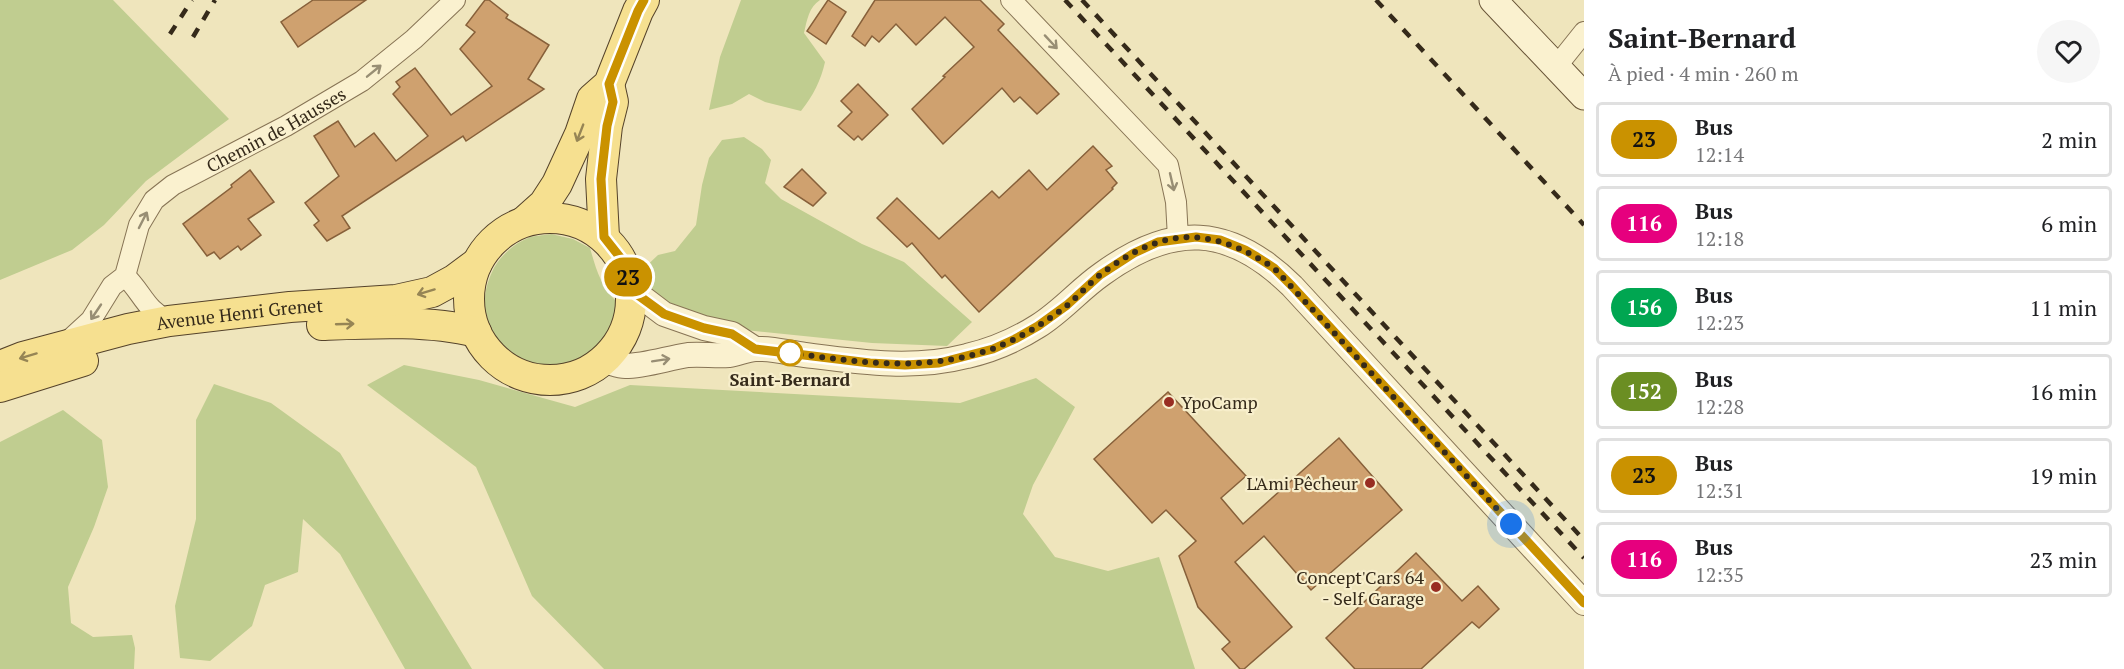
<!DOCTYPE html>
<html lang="fr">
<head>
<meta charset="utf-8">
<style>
	:root { --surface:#fff; --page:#f6f6f6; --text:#202124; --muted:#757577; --line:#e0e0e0 }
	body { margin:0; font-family:"PT Serif",serif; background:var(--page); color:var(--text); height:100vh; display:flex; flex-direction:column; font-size:22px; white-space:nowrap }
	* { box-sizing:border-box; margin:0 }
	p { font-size:20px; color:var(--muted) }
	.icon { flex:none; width:33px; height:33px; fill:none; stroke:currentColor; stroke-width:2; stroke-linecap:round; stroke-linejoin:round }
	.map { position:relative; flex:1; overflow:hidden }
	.sheet { display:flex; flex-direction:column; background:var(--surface); width:540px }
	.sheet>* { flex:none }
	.badge { padding:0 12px; border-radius:20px; font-size:21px; line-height:39px }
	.you { position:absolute; width:30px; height:30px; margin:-15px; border:4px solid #fff; border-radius:50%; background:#1a73e8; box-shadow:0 0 0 9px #1a73e833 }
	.map>.badge { position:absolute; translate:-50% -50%; box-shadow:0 0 0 3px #fff }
	.round { display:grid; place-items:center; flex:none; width:63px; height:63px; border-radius:32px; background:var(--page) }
	.headline { display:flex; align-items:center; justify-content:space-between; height:102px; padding:0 24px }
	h1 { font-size:28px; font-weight:700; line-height:45px }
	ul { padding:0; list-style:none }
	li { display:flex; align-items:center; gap:18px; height:75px; margin:0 12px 9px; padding:0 12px; border:3px solid var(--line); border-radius:6px }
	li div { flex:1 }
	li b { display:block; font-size:22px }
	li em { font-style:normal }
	li .badge { min-width:66px; font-weight:700; text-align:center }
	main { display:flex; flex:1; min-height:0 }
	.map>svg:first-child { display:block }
	.green { fill:#c0cd90 }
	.building { fill:#cfa16f; stroke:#87603a; stroke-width:1.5 }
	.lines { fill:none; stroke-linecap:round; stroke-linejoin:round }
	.minor-casing { stroke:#877455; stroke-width:22 }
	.tertiary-casing { stroke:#877455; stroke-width:26 }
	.secondary-casing { stroke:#695538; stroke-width:29 }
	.primary-casing { stroke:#54422a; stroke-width:32 }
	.minor { stroke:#faf1cf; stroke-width:20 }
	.tertiary { stroke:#faf1cf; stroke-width:24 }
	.secondary { stroke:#faf1cf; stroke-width:27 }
	.primary { stroke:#f6e090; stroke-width:30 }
	.rail { stroke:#352a1a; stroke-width:4.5; stroke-dasharray:10 10; stroke-linecap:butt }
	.oneway { stroke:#988e74 }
	.oneway2 { stroke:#968555 }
	.line-casing { stroke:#fff; stroke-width:14 }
	.line { stroke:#ca9200; stroke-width:9 }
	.walk { stroke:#352a1a; stroke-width:6; stroke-dasharray:0 10.8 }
	.stop-dot { fill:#fff; stroke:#ca9200; stroke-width:3 }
	.poi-dot { fill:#982d22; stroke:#f7eecb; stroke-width:2 }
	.labels { text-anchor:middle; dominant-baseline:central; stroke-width:4.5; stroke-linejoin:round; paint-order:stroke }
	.street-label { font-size:18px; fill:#352a1a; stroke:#f7eecb }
	.stop-label { font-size:18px; font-weight:bold; fill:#352a1a; stroke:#f7eecb }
	.poi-label { font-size:18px; fill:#352a1a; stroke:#f7eecb; text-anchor:end }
</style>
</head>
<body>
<main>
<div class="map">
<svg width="1584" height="669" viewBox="0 0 1584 669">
	<rect width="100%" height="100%" fill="#efe5bc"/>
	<g class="green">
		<path d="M0 0H113L229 119 146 181 104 225 72 250 0 280Z"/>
		<path d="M741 0H820C809 7 807 20 804 33L825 62C821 80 813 96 801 111L765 102 749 94 732 104 709 110 720 57Z"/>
		<path d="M744 137 762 149 771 160 765 183 781 199 862 244 904 262 972 322 947 346 872 343 745 330 675 310 644 285 641 271 658 255 675 251 696 225 702 185 709 158 722 140Z"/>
		<path d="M551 234 573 239 590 248C596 269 601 287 617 302 615 311 615 322 611 329 571 406 455 351 492 272 498 258 513 244 528 238 534 235 543 236 551 234Z"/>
		<path d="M404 365 479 380 575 407 630 385 960 403 1036 378 1075 407 1033 485 1023 514 1055 557 1108 571 1159 557 1195 669H604L532 596 476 467 367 385Z"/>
		<path d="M214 384 271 403 340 453 472 669H405L340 554 303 519 298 572 265 585 252 626 210 661 180 658 175 606 196 519V420Z"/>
		<path d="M63 410 102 440 108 487 94 527 68 587 71 623 93 637 132 635 135 648 134 669H0V442Z"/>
	</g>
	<g class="building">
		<path d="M313 0H366L298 47 281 22Z"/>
		<path d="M485 0H489L508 15 506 18 549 45 528 79 544 89 466 141 463 136 342 216 350 228 327 241 314 225 319 221 305 203 339 176 314 136 338 121 355 147 374 133 396 161 428 136 393 94 400 87 396 82 415 68 451 115 492 86 460 49 475 32 466 25Z"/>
		<path d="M828 0 846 12 826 44 807 31Z"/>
		<path d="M875 0H980L1004 24 998 30 1059 94 1037 114 1020 97 1014 102 1002 88 943 144 912 109 945 77 943 76 974 47 945 17 916 45 896 24 879 42 872 36 865 46 852 36Z"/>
		<path d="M858 84 888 115 862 140 858 136 854 140 838 126 852 112 841 101Z"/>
		<path d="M1093 146 1112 166 1106 170 1117 183 1112 188 1113 189 979 312 945 275 942 278 912 243 907 247 877 218 897 198 939 239 992 191 999 198 1029 170 1047 190Z"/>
		<path d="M802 169 826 193 813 206 784 187Z"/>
		<path d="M250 170 274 202 248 219 261 235 241 250 238 246 220 259 214 252 207 256 183 224 232 187 231 185Z"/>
		<path d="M1168 392 1246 476 1221 498 1243 524 1339 438 1402 510 1311 590 1264 536 1235 562 1292 627 1244 669H1240L1222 649 1230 642 1198 607 1179 556 1196 541 1166 510 1152 523 1094 459Z"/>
		<path d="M1416 553 1462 601 1478 586 1499 609 1479 628 1472 622 1421 669H1355L1326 638Z"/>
	</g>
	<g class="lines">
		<defs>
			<g id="minor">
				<path d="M1011 0 1168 165 1176 202 1178 238"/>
				<path d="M1556 67 1584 32"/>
				<path d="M125 276C142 292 146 311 169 321"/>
				<path id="s1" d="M67 342 91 320 112 286 125 276 139 225 154 200 173 185 286 126 362 81 414 39 455 0"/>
			</g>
			<g id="tertiary">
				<path d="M631 289 664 314 704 328 732 334 755 349"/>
				<path d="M603 361C610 362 618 366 625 366 645 366 668 358 688 355 702 354 716 356 729 355 738 354 747 349 756 349 772 348 789 353 805 355 860 362 913 370 967 356 993 350 1016 340 1038 326 1062 311 1079 290 1102 274 1172 223 1229 224 1292 286L1584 603"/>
			</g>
			<path id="secondary" d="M1493 0 1584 96"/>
			<g id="primary">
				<circle cx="550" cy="299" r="81"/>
				<path d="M525 221 544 204 557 184 580 134 592 99 609 84 638 11 644 0"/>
				<path d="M604 237 601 179 607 126 613 102 609 84"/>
				<path d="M322 325C371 323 429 320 476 332"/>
				<path id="s2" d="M0 366 23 357 128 329 169 321 290 307 396 300 432 292 454 280 477 263"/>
				<path d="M0 387 83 361"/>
			</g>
		</defs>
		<use href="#minor" class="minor-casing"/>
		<use href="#tertiary" class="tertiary-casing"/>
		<use href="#secondary" class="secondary-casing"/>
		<use href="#primary" class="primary-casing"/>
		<use href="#minor" class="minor"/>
		<use href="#tertiary" class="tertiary"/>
		<use href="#secondary" class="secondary"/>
		<use href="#primary" class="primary"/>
		<g class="rail">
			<path d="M1065 0 1584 558"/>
			<path d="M1082 0 1584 540"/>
			<path d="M1376 0 1584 225"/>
			<path d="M170 34 192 0"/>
			<path d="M193 37 215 0"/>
		</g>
	</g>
	<defs><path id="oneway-shaft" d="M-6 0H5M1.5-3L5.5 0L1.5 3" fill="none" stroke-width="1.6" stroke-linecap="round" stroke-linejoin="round" transform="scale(1.5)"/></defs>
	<g class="oneway">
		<use href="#oneway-shaft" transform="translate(1051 42) rotate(47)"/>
		<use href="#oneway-shaft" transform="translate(374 71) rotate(-39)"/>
		<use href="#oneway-shaft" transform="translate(1172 182) rotate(77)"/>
		<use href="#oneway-shaft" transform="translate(143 220) rotate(-63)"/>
		<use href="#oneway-shaft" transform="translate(96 312) rotate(124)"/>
		<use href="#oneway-shaft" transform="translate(661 360) rotate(-9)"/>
	</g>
	<g class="oneway2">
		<use href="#oneway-shaft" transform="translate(580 133) rotate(111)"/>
		<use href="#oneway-shaft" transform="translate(426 292) rotate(163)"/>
		<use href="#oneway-shaft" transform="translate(345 324) rotate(-2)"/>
		<use href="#oneway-shaft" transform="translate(28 356) rotate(163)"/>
	</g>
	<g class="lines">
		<defs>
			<path id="line" d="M644 0 638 11 609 84 613 102 607 126 601 179 604 237 623 261 631 290 664 314 704 328 732 334 755 349 870 363 905 365 939 363 993 349 1015 339 1038 326 1067 305 1100 275 1134 253 1158 242 1196 237 1220 240 1245 250 1257 257 1274 268 1292 286 1584 603"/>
		</defs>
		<use href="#line" class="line-casing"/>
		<use href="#line" class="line"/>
		<path class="walk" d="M790 353C861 362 922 373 992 349 1019 339 1047 322 1070 303 1080 294 1089 284 1100 275 1162 227 1209 225 1274 268L1511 524"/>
	</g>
	<circle class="stop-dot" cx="790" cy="353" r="12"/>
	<g class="poi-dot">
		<circle cx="1169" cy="402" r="6"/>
		<circle cx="1370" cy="483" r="6"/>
		<circle cx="1436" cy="587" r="6"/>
	</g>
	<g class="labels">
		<g class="street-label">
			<text stroke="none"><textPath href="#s1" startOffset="312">Chemin de Hausses</textPath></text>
			<text stroke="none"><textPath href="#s2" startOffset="246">Avenue Henri Grenet</textPath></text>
		</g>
		<g class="stop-label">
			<text x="790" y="379">Saint-Bernard</text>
		</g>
		<g class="poi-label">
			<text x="1181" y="402" text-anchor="start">YpoCamp</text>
			<text x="1358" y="483">L'Ami Pêcheur</text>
			<text x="1424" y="577">Concept'Cars 64<tspan x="1424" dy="21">- Self Garage</tspan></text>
		</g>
	</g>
</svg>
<div class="you" style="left:1511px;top:524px"></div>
<b class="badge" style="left:628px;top:277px;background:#ca9200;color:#111">23</b>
</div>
<section class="sheet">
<div class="headline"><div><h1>Saint-Bernard</h1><p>À pied · 4 min · 260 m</p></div><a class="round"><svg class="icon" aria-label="heart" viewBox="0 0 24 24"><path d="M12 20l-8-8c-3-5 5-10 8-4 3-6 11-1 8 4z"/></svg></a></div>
<ul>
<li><span class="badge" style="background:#ca9200;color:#111">23</span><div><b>Bus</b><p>12:14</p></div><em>2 min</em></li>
<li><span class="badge" style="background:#e6007e;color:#fff">116</span><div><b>Bus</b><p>12:18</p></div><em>6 min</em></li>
<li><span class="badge" style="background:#00a651;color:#fff">156</span><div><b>Bus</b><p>12:23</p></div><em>11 min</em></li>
<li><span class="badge" style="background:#6b8e23;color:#fff">152</span><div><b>Bus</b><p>12:28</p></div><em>16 min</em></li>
<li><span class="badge" style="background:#ca9200;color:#111">23</span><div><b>Bus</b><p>12:31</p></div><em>19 min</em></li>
<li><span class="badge" style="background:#e6007e;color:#fff">116</span><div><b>Bus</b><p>12:35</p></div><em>23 min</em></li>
</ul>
</section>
</main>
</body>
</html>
